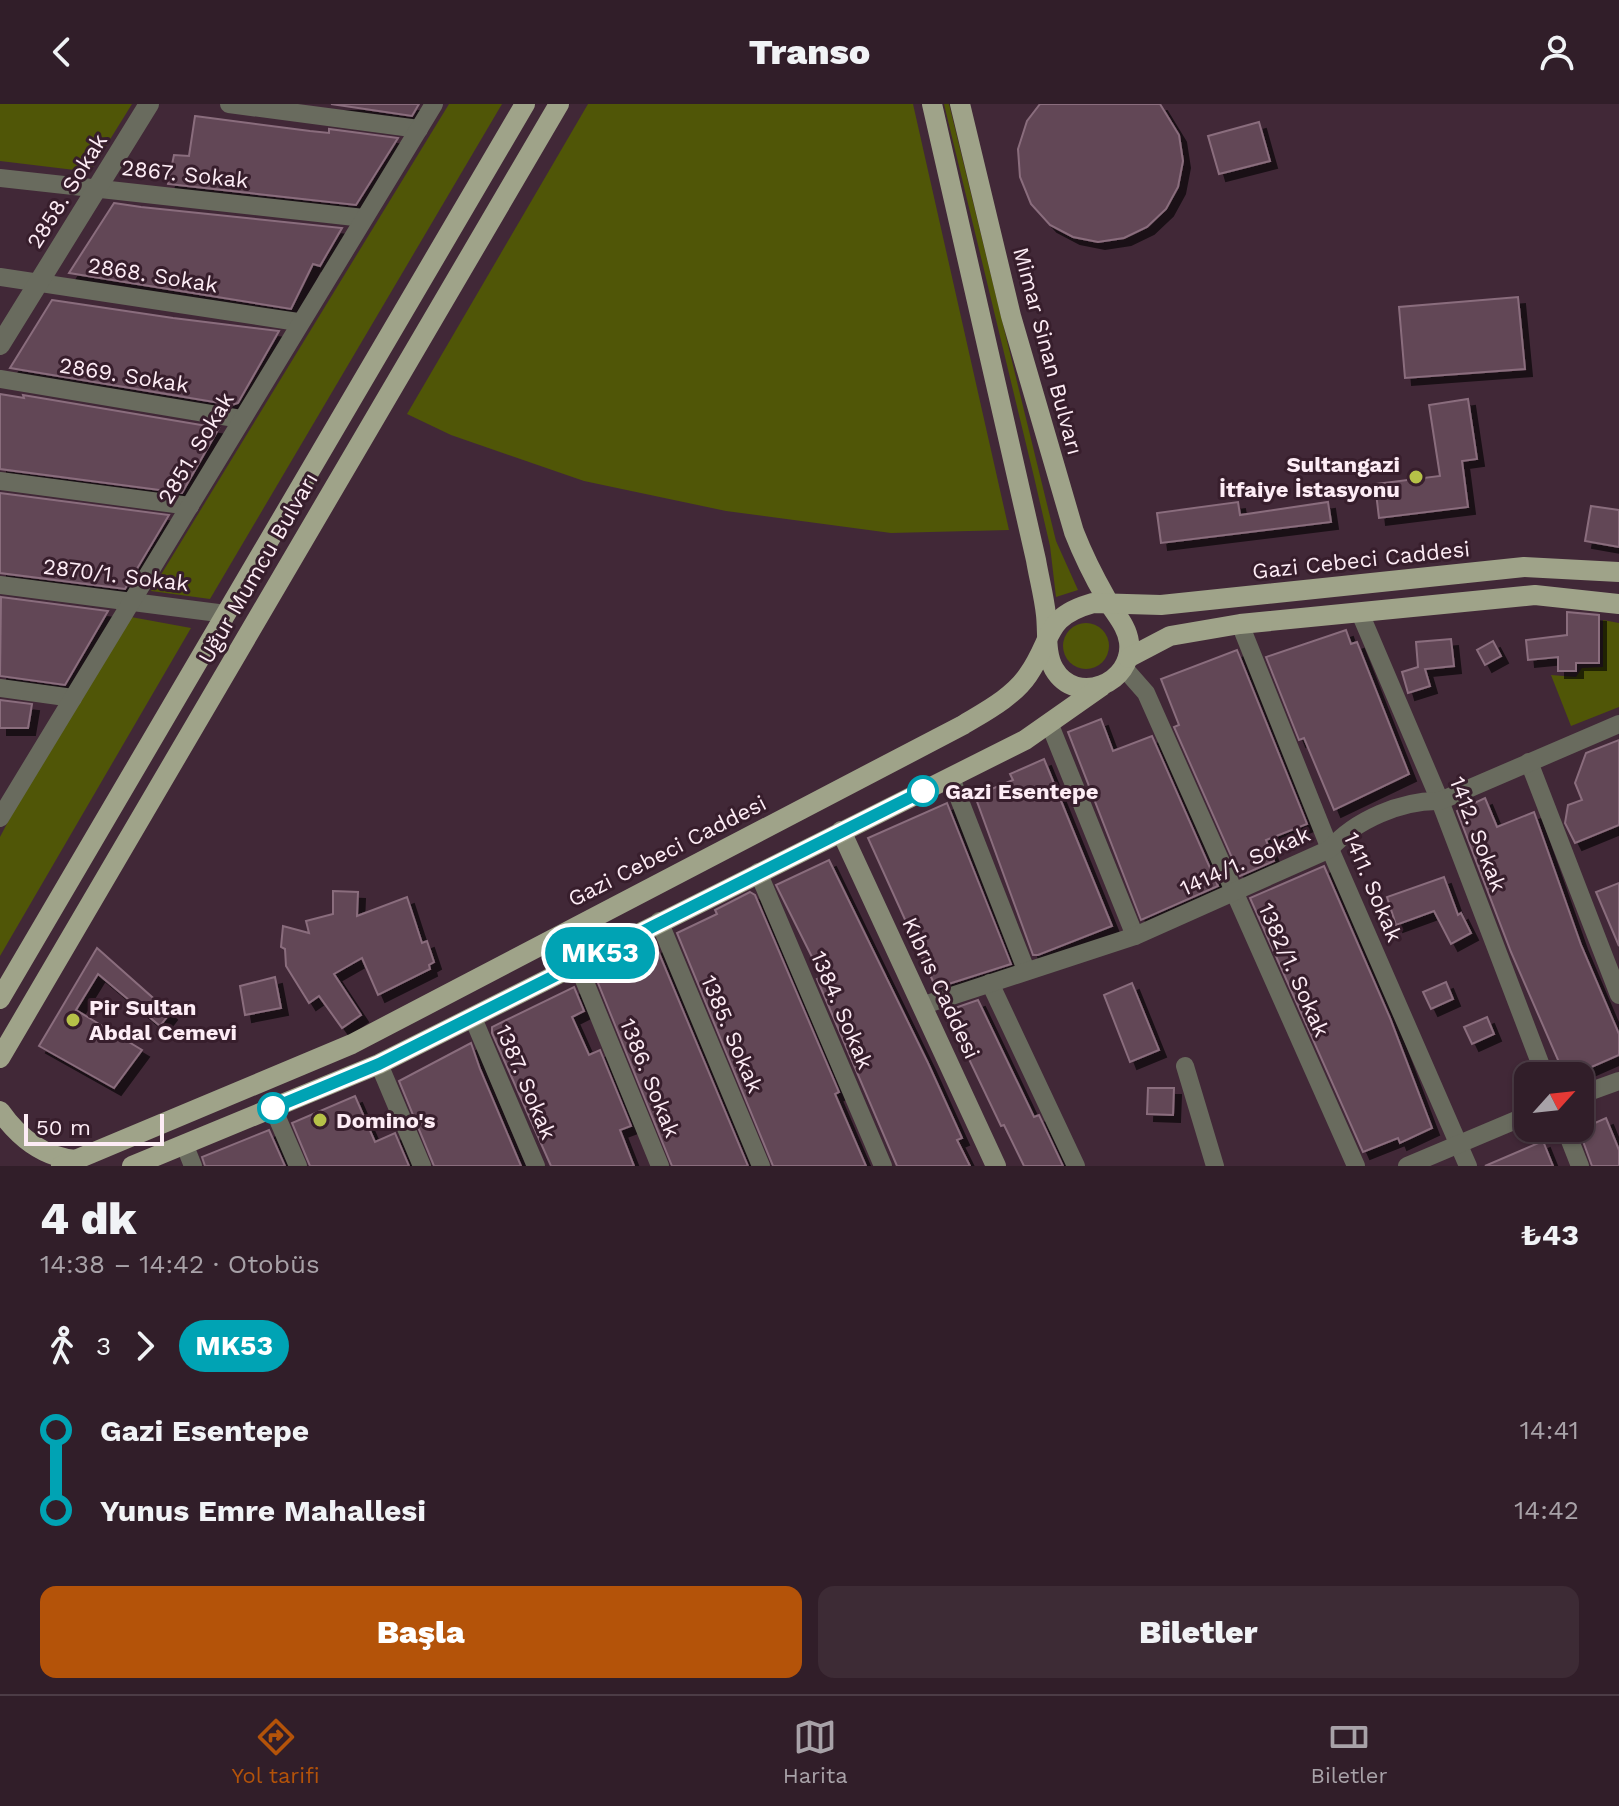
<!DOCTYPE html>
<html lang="tr">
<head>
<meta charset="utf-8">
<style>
	:root { --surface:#311e29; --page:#3d2b35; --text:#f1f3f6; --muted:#a8a2a8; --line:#4c3c46; --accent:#b45309 }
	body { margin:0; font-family:"Work Sans",sans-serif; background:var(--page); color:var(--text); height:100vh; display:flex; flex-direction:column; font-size:30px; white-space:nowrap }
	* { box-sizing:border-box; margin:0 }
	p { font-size:26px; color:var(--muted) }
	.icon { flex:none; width:44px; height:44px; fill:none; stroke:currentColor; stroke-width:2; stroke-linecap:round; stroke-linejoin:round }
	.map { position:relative; height:1062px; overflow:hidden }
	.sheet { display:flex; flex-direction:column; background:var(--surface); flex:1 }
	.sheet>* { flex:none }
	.badge { padding:0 16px; border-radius:26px; font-size:28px; line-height:52px }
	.needle { width:52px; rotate:63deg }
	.fabs { position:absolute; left:1514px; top:958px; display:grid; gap:16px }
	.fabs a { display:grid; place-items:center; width:80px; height:80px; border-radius:16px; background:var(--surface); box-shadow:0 2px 6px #0004,0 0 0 2px var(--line); font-size:40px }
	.scale { position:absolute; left:24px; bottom:20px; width:140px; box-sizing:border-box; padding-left:8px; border:4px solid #fdecf5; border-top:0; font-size:22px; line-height:28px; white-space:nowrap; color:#fdecf5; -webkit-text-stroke:6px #371e2c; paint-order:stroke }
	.map>.badge { position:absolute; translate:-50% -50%; box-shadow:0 0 0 4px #fff }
	.legs { display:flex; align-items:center; gap:12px; height:88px; padding:0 40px; font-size:26px }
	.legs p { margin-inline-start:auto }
	.summary { display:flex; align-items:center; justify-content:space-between; height:136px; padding:0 40px }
	h1 { font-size:44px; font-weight:800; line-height:60px }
	.primary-button { display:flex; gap:16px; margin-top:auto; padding:16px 40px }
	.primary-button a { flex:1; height:92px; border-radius:16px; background:var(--accent); color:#fff; font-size:32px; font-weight:800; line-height:92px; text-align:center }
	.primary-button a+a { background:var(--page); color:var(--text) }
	ul { padding:0 40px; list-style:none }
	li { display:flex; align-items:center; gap:28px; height:80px; font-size:30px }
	li i { display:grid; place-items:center; width:12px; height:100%; margin:0 10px; background:currentColor }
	li i::after { content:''; width:20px; height:20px; margin:-10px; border:6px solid; border-radius:50%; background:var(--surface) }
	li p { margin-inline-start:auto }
	li:first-child i { background:linear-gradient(#0000 50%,currentColor 0) }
	li:last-child i { background:linear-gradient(currentColor 50%,#0000 0) }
	header { display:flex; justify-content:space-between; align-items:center; height:104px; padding:0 40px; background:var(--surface); font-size:36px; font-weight:800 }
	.tab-bar { display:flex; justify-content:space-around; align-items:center; height:112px; border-top:2px solid var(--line); background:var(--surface); font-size:22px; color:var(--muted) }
	.tab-bar a { display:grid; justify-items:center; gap:4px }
	.tab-bar .current { color:var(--accent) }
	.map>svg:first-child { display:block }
	.green { fill:#505607 }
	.building { fill:#624757; stroke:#8a6d7d; stroke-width:2; filter:url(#shadow) }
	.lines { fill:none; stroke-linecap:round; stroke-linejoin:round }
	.minor { stroke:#696b5e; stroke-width:18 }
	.tertiary { stroke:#696b5e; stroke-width:20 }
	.secondary { stroke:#878a76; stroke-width:20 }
	.primary { stroke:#9fa389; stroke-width:20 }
	.line-1-casing { stroke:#fff; stroke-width:18 }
	.line-1 { stroke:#00a3b4; stroke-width:12 }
	.poi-dot { fill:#b6c148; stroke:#371e2c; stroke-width:3 }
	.stop-1-dot { fill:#fff; stroke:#00a3b4; stroke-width:4 }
	.labels { text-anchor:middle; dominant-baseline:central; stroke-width:6; stroke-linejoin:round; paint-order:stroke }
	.street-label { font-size:22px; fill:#fdecf5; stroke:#371e2c }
	.poi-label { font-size:22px; font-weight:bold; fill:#fdecf5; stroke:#371e2c; text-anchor:start }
	.stop-label { font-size:22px; font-weight:bold; fill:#fdecf5; stroke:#371e2c; text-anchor:start }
</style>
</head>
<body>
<header><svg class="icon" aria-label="back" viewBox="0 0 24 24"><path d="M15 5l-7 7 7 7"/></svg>Transo<svg class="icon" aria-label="person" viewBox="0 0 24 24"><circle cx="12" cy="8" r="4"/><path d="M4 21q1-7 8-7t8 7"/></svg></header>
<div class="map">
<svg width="1619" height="1062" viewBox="0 0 1619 1062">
	<defs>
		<filter id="shadow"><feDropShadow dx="7" dy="7" stdDeviation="0" flood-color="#0009"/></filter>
	</defs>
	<rect width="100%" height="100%" fill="#412837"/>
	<g class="green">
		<path d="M0 0H132L91 66 83 67 0 57Z"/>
		<path d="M449 0H502L210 495 151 487Z"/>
		<path d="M588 0H913L1009 426 891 429 726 407 584 377 451 331 407 310Z"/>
		<path d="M944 0H949L1056 437 1078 486 1056 493 1050 442 1034 373Z"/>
		<path d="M131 513 191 524 0 852V733L33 670Z"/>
		<path d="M1603 516 1619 519V603L1571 622 1551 571 1576 573 1582 564 1603 563Z"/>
		<circle cx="1086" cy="542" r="23"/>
	</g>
	<g class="building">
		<path d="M331 0H419L412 12Z"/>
		<path d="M1040 0H1160L1179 31 1183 57 1178 83 1166 105 1147 123 1124 134 1098 138 1073 133 1050 121 1031 100 1020 73 1018 45 1027 17Z"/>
		<path d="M195 12 310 27 329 29V25L398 34 356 101 168 80 174 51 189 52Z"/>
		<path d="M1259 18 1270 57 1219 70 1208 32Z"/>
		<path d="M114 99 141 103 342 124 320 162 313 160 291 205 69 169Z"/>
		<path d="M1518 193 1525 265 1405 274 1399 203Z"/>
		<path d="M52 196 173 214 279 227 238 299 232 301 10 264Z"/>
		<path d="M0 290 24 294 23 291 219 324 182 389 0 365Z"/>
		<path d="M1468 295 1477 355 1462 357 1468 403 1379 414 1375 380 1440 372 1429 301Z"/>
		<path d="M0 389 169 411 125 485 0 469Z"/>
		<path d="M1238 398 1240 411 1328 398 1331 418 1161 439 1157 409Z"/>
		<path d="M1591 402 1619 406V443L1585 437Z"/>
		<path d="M1 493 108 507 65 581 0 572Z"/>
		<path d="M1567 508 1599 511V559H1576V567H1558V553L1528 556 1526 536 1567 531Z"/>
		<path d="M1346 526 1351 540 1357 538 1409 670 1334 706 1304 634 1299 636 1266 553Z"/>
		<path d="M1451 535 1454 562 1425 565 1430 582 1408 589 1402 568 1418 563 1416 538Z"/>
		<path d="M1493 537 1501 552 1485 561 1477 546Z"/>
		<path d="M1237 546 1307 720 1266 736 1274 757 1240 772 1174 623 1179 621 1161 575Z"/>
		<path d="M0 596 32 600 28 624H0Z"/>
		<path d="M1101 615 1113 647 1152 632 1218 782 1141 816 1068 628Z"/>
		<path d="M1619 636V721L1575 739 1565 719 1568 701 1582 696 1575 679 1586 649Z"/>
		<path d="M1044 655 1112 822 1038 851H1033L975 692 1013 676 1010 670Z"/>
		<path d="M1485 694 1497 723 1534 708 1581 841 1619 930V951L1571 972H1565L1511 848 1457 707Z"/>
		<path d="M947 699 1011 860 936 884 868 734Z"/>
		<path d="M829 756 928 959 962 1034 957 1036 970 1062H897L817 875 822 873 776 781Z"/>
		<path d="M1324 762 1390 914 1432 1024 1400 1039 1398 1034 1363 1048 1250 794Z"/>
		<path d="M1444 773 1458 811 1461 809 1471 829 1451 840 1434 807 1396 821 1387 793Z"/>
		<path d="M1619 779V842L1596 788Z"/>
		<path d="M333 787 358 788 357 812 407 793 422 839 427 837 434 858 429 861 430 865 378 891 362 854 334 870 361 911 342 924 319 892 309 899 286 862 285 845 281 843 283 822 309 829 306 817 333 810Z"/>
		<path d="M750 788 755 791 839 988 835 990 866 1062H773L677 829 717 810 715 806Z"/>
		<path d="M656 842 748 1062H672L594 869Z"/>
		<path d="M97 844 170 909 160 922 98 870 76 906 142 946 114 984 39 942Z"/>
		<path d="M275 873 281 904 245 911 240 882Z"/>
		<path d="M1446 878 1453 895 1431 905 1423 888Z"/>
		<path d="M1132 879 1159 946 1130 958 1104 891Z"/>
		<path d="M574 883 584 907 572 913 589 951 600 946 631 1022 620 1026 634 1062H551L492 929V923Z"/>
		<path d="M978 896 1034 1013 1039 1011 1063 1062H1024L1004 1021 1001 1022 946 907Z"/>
		<path d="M1487 913 1494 930 1472 940 1464 923Z"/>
		<path d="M471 939 480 965 521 1062H434L399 977Z"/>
		<path d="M1148 984H1174L1173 1011 1147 1010Z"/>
		<path d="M355 992 375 1038 395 1029 409 1062H310L292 1019Z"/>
		<path d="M1606 1014 1619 1046V1062H1592L1579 1026Z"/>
		<path d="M269 1026 285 1062H205L202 1053Z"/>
		<path d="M1543 1037 1553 1062H1485Z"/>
	</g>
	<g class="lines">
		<g class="minor">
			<path d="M229 0 419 25"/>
			<path d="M0 74 364 114"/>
			<path d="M0 173 298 218"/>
			<path d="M0 275 241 315"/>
			<path d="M0 377 190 402"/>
			<path d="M0 481 226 510"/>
			<path d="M1360 509 1440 697 1545 972"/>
			<path d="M1240 520 1330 745 1468 1062"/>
			<path d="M1124 564 1146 589 1356 1062"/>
			<path d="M0 584 73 594"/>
			<path d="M1050 621 1135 832"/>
			<path d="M1529 658 1619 891"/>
			<path d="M951 674 1026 866"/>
			<path d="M0 714 434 0"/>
			<path d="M758 768 883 1062"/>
			<path d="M659 817 761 1062"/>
			<path d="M578 861 660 1062"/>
			<path d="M990 879 1076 1062"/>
			<path d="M924 901 1135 832 1330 745C1355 716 1402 696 1440 697L1619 620"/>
			<path d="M473 914 536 1062"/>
			<path d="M379 960 422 1062"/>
			<path d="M1185 962 1215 1062"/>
			<path d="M1580 991 1619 977"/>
			<path d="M273 1004 298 1062"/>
			<path d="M1565 1024 1580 1062"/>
			<path d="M185 1042 193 1062"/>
			<path d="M1407 1062 1528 1011"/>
		</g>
		<path class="tertiary" d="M0 241 149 0"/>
		<path class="secondary" d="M841 727 996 1062"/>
		<g class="primary">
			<path d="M932 0 1036 456C1039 474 1044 492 1046 511 1048 529 1045 549 1054 565 1076 603 1134 579 1129 538 1127 521 1114 509 1106 494 1094 473 1083 451 1074 428L1011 212 960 0"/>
			<path d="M1128 554 1170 532 1240 520 1535 491 1619 500"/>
			<path d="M0 895 525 0"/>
			<path d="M0 954 559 0"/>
			<path d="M0 1007C19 1034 43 1053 76 1056"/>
			<path d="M61 1062 352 940 963 621C986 607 1013 593 1028 571 1054 534 1043 513 1093 499L1161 501 1524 463 1619 468"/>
			<path d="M132 1062 379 960 1025 636 1102 582"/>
		</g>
	</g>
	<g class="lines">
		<defs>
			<path id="line-1" d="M273 1004 379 960 923 687"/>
		</defs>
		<use href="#line-1" class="line-1-casing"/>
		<use href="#line-1" class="line-1"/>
	</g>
	<g class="poi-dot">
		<circle cx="1416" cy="373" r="8"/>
		<circle cx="73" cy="916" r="8"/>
		<circle cx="320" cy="1016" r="8"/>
	</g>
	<g class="stop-1-dot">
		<circle cx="923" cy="687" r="14"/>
		<circle cx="273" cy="1004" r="14"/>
	</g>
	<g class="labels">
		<g class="street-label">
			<text transform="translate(185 70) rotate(6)">2867. Sokak</text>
			<text transform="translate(67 87) rotate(-58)">2858. Sokak</text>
			<text transform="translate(153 171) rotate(9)">2868. Sokak</text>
			<text transform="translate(1048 247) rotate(75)">Mimar Sinan Bulvarı</text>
			<text transform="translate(124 271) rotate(9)">2869. Sokak</text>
			<text transform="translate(196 344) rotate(-59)">2851. Sokak</text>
			<text transform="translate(1361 456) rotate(-6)">Gazi Cebeci Caddesi</text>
			<text transform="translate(258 464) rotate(-60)">Uğur Mumcu Bulvarı</text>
			<text transform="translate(116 471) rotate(7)">2870/1. Sokak</text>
			<text transform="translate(1478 730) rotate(69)">1412. Sokak</text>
			<text transform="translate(667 747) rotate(-27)">Gazi Cebeci Caddesi</text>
			<text transform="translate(1245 757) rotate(-24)">1414/1. Sokak</text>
			<text transform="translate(1373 783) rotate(67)">1411. Sokak</text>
			<text transform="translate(1294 866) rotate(66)">1382/1. Sokak</text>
			<text transform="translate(941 884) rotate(65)">Kıbrıs Caddesi</text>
			<text transform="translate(842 906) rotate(67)">1384. Sokak</text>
			<text transform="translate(732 930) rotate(67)">1385. Sokak</text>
			<text transform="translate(650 974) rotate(68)">1386. Sokak</text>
			<text transform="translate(526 978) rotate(67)">1387. Sokak</text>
		</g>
		<g class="poi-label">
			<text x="1400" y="360" text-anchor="end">Sultangazi<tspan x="1400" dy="25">İtfaiye İstasyonu</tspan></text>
			<text x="89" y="903">Pir Sultan<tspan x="89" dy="25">Abdal Cemevi</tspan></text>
			<text x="336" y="1016">Domino's</text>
		</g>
		<g class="stop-label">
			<text x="945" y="687">Gazi Esentepe</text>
		</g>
	</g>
</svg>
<div class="fabs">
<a><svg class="needle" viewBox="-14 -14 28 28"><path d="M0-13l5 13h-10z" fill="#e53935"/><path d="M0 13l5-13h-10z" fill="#a8a2a8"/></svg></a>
</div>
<div class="scale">50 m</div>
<b class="badge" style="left:600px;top:849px;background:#00a3b4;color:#fff">MK53</b>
</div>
<section class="sheet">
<div class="summary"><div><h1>4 dk</h1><p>14:38 – 14:42 · Otobüs</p></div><b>₺43</b></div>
<div class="legs"><svg class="icon" aria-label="walk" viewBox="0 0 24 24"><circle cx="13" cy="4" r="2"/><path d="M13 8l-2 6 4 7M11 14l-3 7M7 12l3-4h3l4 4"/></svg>3<svg class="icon" aria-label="forward" viewBox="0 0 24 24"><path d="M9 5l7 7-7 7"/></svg><b class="badge" style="background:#00a3b4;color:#fff">MK53</b></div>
<ul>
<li><i style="color:#00a3b4"></i><b>Gazi Esentepe</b><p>14:41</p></li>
<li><i style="color:#00a3b4"></i><b>Yunus Emre Mahallesi</b><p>14:42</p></li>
</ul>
<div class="primary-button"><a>Başla</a><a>Biletler</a></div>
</section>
<nav class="tab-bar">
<a class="current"><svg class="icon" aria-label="directions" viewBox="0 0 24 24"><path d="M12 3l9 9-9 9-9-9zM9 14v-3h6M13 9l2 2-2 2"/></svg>Yol tarifi</a>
<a><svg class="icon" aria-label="map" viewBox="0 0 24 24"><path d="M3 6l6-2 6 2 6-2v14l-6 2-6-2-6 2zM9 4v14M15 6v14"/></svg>Harita</a>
<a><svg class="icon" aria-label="tickets" viewBox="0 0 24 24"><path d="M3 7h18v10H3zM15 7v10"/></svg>Biletler</a>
</nav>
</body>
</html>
